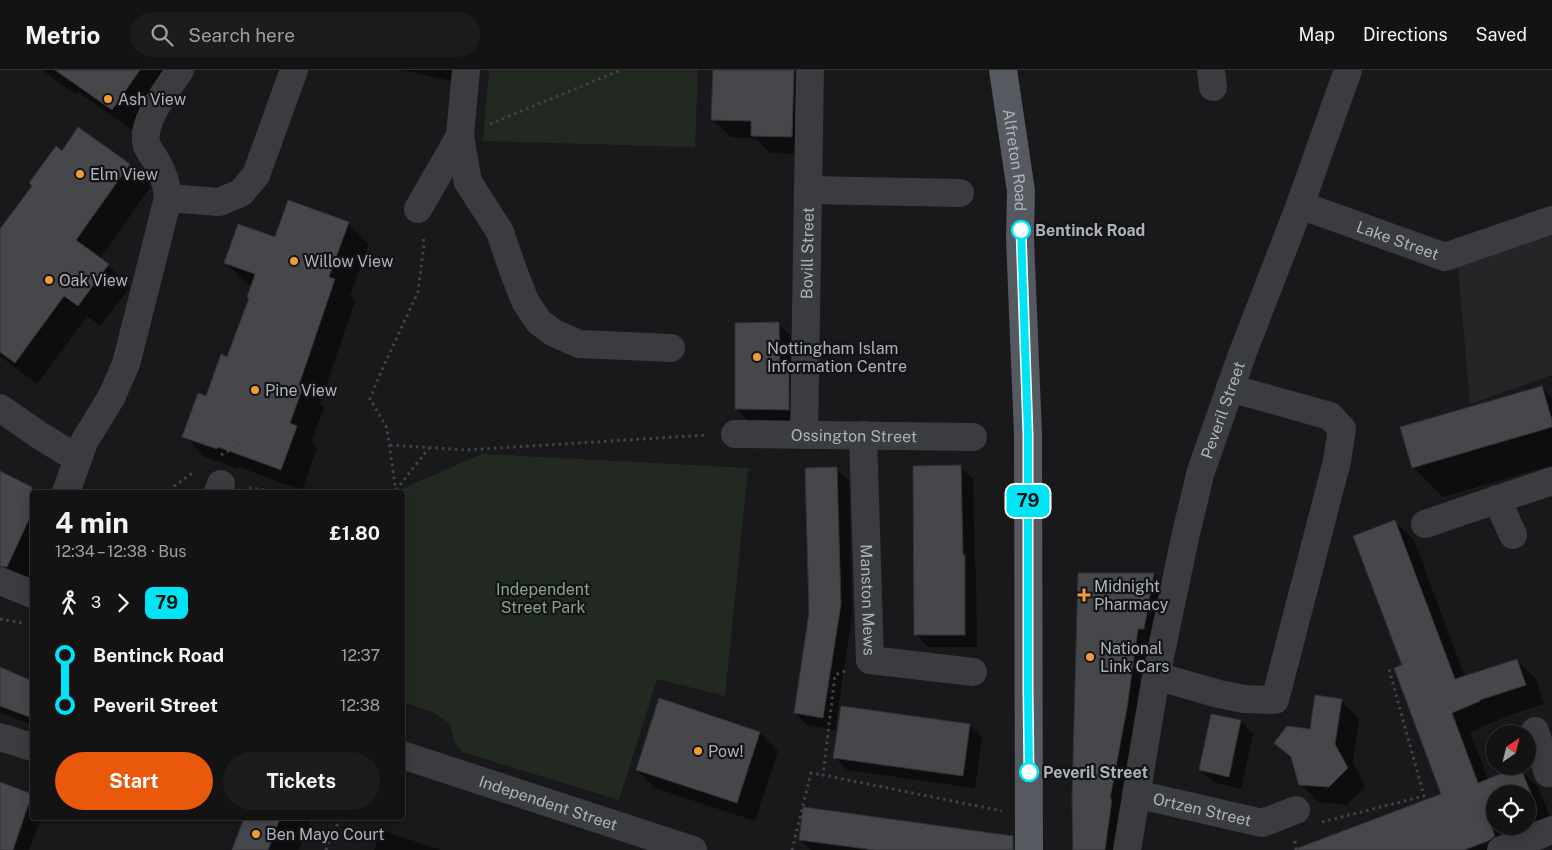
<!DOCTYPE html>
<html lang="en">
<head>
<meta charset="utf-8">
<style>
	:root { --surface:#131314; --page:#1c1c1d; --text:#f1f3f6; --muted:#9d9ea0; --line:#323234; --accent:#ea580c }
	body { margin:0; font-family:"Public Sans",sans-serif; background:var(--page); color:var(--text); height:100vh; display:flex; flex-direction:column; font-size:19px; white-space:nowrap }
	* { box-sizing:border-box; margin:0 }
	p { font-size:16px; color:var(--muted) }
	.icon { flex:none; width:28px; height:28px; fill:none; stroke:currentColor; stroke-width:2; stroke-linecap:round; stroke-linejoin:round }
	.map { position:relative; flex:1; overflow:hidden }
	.side { position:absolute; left:30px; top:420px; width:375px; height:330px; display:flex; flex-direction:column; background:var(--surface); border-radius:5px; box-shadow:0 2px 12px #0003,0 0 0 1px var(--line) }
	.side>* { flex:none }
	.badge { padding:0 10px; border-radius:8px; font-size:18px; line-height:32px }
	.needle { width:32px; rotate:35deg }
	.tools { position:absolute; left:1486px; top:655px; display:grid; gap:10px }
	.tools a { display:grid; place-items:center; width:50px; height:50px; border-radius:50%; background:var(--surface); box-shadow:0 2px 12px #0003,0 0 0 1px var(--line); font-size:25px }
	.map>.badge { position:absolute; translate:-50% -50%; box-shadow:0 0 0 2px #fff }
	.legs { display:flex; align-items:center; gap:8px; height:55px; padding:0 25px; font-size:16px }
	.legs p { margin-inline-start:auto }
	.headline { display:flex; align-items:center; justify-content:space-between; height:85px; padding:0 25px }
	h1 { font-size:28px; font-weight:700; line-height:38px }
	.cta { display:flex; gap:10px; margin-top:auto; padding:10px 25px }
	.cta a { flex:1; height:58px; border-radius:30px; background:var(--accent); color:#fff; font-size:20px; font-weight:700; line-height:58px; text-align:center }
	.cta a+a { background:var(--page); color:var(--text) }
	ul { padding:0 25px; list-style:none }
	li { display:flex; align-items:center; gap:18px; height:50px; font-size:19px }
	li i { display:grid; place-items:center; width:8px; height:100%; margin:0 6px; background:currentColor }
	li i::after { content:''; width:12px; height:12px; margin:-6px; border:4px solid; border-radius:50%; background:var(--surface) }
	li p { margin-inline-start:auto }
	li:first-child i { background:linear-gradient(#0000 50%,currentColor 0) }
	li:last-child i { background:linear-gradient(currentColor 50%,#0000 0) }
	header { display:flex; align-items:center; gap:30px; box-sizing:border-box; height:70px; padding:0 25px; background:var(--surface); border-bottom:1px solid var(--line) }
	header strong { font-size:24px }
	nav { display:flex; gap:28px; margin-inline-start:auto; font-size:18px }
	.search { width:350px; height:45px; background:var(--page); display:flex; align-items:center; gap:12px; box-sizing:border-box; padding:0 18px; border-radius:28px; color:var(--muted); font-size:19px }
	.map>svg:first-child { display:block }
	.built { fill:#252528 }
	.green { fill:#212921 }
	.shadow { fill:#0007 }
	.building { fill:#45474b; stroke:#333337 }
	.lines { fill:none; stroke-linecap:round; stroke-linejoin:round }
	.path { stroke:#404347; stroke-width:3; stroke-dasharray:2.5 4; stroke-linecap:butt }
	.minor { stroke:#3a3c40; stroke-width:28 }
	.major { stroke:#56595f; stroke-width:28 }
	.line-1-casing { stroke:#fff; stroke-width:11 }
	.line-1 { stroke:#00e4f5; stroke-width:8 }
	.poi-dot { fill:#f09a3c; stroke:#141416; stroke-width:2 }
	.stop-1-dot { fill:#fff; stroke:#00e4f5; stroke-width:2.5 }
	.labels { text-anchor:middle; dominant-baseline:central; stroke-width:4.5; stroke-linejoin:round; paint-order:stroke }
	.poi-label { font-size:16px; fill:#abb2ba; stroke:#141416; text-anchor:start }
	.street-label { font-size:16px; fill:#abb2ba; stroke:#141416 }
	.stop-label { font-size:16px; font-weight:bold; fill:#abb2ba; stroke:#141416; text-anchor:start }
	.park-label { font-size:16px; fill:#85a583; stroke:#141416 }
</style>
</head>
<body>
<header>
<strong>Metrio</strong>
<div class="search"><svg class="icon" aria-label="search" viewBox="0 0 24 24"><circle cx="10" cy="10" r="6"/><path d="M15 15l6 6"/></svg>Search here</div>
<nav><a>Map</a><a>Directions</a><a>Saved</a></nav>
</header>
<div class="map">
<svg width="1552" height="780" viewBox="0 0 1552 780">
	<rect width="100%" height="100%" fill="#19191b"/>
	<path class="built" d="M1552 163V305L1470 334 1458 197Z"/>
	<g class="green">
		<path d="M489 0H698L695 77 483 71Z"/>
		<path d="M482 384 748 398 725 626 657 609 619 730 462 682 454 671 450 654 432 642 403 632 402 422H395Z"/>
	</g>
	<g class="shadow">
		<path d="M42 0H190L135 62 78 22 76 25Z"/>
		<path d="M402 0H456L455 12Z"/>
		<path d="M714 0H801L810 84 770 83 755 68 731 67 712 49Z"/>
		<path d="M62 82 129 95 151 116 100 189 108 195 130 217 100 256 87 246 37 314 0 286V161Z"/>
		<path d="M348 154 369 174 350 226 355 231 320 334 324 338 311 372 317 378 302 420 239 397 238 399 205 387 184 366 228 288 250 228 252 216 246 213 225 192 275 168Z"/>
		<path d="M779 254 797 272 806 357H754L736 338Z"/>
		<path d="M1542 317 1552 328V395L1443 427 1413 397Z"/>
		<path d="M960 396 973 409 975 497 976 499 977 577H928L916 564Z"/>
		<path d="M836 399 849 411 852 547 835 660 807 655 795 643Z"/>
		<path d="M0 403 42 422H32V499L27 510 0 497Z"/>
		<path d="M1395 451 1414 470 1465 607 1517 590 1536 609 1544 634 1498 649V650L1470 662 1488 710 1519 698 1538 717 1550 746 1528 754V724H1495V756H1523L1505 763 1511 780H1311L1442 725 1404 596Z"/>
		<path d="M1153 504 1168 518 1121 780H1074Z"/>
		<path d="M0 598 32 611V655L1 643 0 644Z"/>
		<path d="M1341 630 1359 649 1353 693 1365 716 1347 735 1319 732 1300 714 1294 692 1275 673 1311 661Z"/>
		<path d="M1240 651 1253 664 1241 719 1213 712 1200 699Z"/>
		<path d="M970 655 982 667 975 718 847 700 835 687Z"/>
		<path d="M760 663 778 681 755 751 655 718 637 700Z"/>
		<path d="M0 714 32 726V748H41L29 780H0Z"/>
		<path d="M245 748H311L299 780H233Z"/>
		<path d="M381 760 441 780H374Z"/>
		<path d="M800 770 993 780H811Z"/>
	</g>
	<g class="building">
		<path d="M55 0H140L112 40Z"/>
		<path d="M713 0H794L792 67 751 66V51L711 50Z"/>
		<path d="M78 57 130 94 76 170 109 194 78 236 64 226 15 293 0 282V159L32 116 29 113 56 76 62 81Z"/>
		<path d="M288 130 349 152 329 207 335 209 299 315 303 317 290 353 297 356 281 400 218 377 217 379 182 367 198 323 206 326 221 284 227 287 249 228 247 227 255 204 224 193 238 154 275 167Z"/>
		<path d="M779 252 780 301H789V340L735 339V253Z"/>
		<path d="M1542 316 1552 350V357L1412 398 1400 357Z"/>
		<path d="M961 395 963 485H965V565H914L913 396Z"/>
		<path d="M837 397 841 534 823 648 794 643 809 543 805 398Z"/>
		<path d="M0 401 32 417V443L7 497 0 496Z"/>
		<path d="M1395 450 1455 609 1517 589 1526 615 1480 630V631L1452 643 1478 713 1520 696 1532 726 1528 728V724H1495V741L1487 744 1495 766 1488 771 1464 780H1298V778L1441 724 1394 598 1402 595 1353 466Z"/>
		<path d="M1078 503H1154L1144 559H1138L1127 638 1110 729H1112L1105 780H1073L1072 728Z"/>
		<path d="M0 597 32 611V648L0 636Z"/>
		<path d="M1315 625 1342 629 1335 674 1348 698 1329 717 1299 715 1291 687 1274 673 1287 656 1310 659Z"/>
		<path d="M659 628 760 662 737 733 636 700Z"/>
		<path d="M841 636 970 654 963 706 833 688Z"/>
		<path d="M1211 644 1241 650 1229 707 1199 700Z"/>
		<path d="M0 712 32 724 13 780H0Z"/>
		<path d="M803 737 1013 766V780H874L799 770Z"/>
		<path d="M244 748H280L268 780H232Z"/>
	</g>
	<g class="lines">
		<g class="path">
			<path d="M490 54 621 0"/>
			<path d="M390 375 466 380 707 365"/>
			<path d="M221 385 240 374"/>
			<path d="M249 418 280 422"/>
			<path d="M396 420 429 378"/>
			<path d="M171 422 173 417 194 402"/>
			<path d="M396 422 387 358 370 329 381 302 418 222 424 175 423 166"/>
			<path d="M0 549 22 553"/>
			<path d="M845 601 835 605 823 705 1002 741"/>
			<path d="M1322 752 1424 726 1389 599"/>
			<path d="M1295 771 1296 780"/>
			<path d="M326 780 330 768 341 748"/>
			<path d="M792 780 811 703 823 705"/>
		</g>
		<g class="minor">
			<path d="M1211 0 1213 17"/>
			<path d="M460 66 468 112 500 162 513 200 525 231 539 252 554 263 579 274 671 278"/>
			<path d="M808 120 960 123"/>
			<path d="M168 128 219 132 241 123 256 105 294 0"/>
			<path id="s1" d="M1300 135 1445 187 1552 150"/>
			<path d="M418 139 460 66 466 0"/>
			<path d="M0 338 39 365 78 389"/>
			<path id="s2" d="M735 364 973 367"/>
			<path id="s3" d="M804 365 810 0"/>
			<path id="s4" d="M863 365 870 590 973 602"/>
			<path d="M66 422 84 372 112 326 126 294 168 128C167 113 163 102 155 89 152 85 149 80 147 76 139 54 168 18 180 0"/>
			<path d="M218 422 221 414"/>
			<path d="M1497 429 1513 465"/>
			<path d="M1425 454 1552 411"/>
			<path d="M0 511 32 524"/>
			<path d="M1156 606 1219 624 1244 629 1275 630 1337 391 1342 359 1330 346 1230 318"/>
			<path d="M1535 661 1548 703"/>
			<path d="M0 667 32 677"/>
			<path id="s5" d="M402 685 693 780"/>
			<path id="s6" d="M1136 724 1262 753 1296 740"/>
			<path id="s7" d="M1127 780 1156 606 1186 463 1201 401 1243 282 1300 135 1348 0"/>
			<path d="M1501 780 1552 760"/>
		</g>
		<path class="major" id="s8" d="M1003 0 1021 121 1020 168 1028 365 1029 780"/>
	</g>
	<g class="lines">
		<defs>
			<path id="line-1" d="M1021 160 1028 365V620L1029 702"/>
		</defs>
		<use href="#line-1" class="line-1-casing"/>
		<use href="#line-1" class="line-1"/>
	</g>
	<g class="poi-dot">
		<circle cx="108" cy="29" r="5"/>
		<circle cx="80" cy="104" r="5"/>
		<circle cx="294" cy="191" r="5"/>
		<circle cx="49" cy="210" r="5"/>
		<circle cx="757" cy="287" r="5"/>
		<circle cx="255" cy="320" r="5"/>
		<path d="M1081.5 517.5h5v5h5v5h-5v5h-5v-5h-5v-5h5z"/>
		<circle cx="1090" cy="587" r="5"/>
		<circle cx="698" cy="681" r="5"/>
		<circle cx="256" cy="764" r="5"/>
	</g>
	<g class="stop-1-dot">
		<circle cx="1021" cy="160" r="9"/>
		<circle cx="1029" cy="702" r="9"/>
	</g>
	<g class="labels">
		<g class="poi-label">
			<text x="118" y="29">Ash View</text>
			<text x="90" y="104">Elm View</text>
			<text x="304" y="191">Willow View</text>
			<text x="59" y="210">Oak View</text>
			<text x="767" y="278">Nottingham Islam<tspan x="767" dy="18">Information Centre</tspan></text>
			<text x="265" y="320">Pine View</text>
			<text x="1094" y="516">Midnight<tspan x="1094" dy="18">Pharmacy</tspan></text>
			<text x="1100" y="578">National<tspan x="1100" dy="18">Link Cars</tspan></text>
			<text x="708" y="681">Pow!</text>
			<text x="266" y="764">Ben Mayo Court</text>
		</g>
		<g class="street-label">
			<text stroke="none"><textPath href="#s8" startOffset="91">Alfreton Road</textPath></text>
			<text stroke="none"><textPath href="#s1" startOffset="104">Lake Street</textPath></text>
			<text stroke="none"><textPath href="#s3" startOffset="182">Bovill Street</textPath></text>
			<text stroke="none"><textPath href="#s7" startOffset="451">Peveril Street</textPath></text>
			<text stroke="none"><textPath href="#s2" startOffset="119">Ossington Street</textPath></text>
			<text stroke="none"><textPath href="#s4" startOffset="165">Manston Mews</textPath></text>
			<text stroke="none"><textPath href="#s5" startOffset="154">Independent Street</textPath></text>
			<text stroke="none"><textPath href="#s6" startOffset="68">Ortzen Street</textPath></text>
		</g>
		<g class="stop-label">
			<text x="1035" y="160">Bentinck Road</text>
			<text x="1043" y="702">Peveril Street</text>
		</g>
		<g class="park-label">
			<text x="543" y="519">Independent<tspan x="543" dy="18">Street Park</tspan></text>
		</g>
	</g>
</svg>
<div class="tools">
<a><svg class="needle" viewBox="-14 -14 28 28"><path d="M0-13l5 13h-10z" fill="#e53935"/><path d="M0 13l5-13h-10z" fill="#9d9ea0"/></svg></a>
<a><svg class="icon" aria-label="locate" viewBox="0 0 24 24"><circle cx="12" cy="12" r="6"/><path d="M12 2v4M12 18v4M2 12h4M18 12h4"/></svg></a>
</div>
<b class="badge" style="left:1028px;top:431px;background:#00e4f5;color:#111">79</b>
<section class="side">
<div class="headline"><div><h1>4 min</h1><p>12:34 – 12:38 · Bus</p></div><b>£1.80</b></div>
<div class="legs"><svg class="icon" aria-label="walk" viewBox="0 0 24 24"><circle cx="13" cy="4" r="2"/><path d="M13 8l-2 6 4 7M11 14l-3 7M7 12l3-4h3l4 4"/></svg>3<svg class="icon" aria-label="forward" viewBox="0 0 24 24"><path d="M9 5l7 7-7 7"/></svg><b class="badge" style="background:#00e4f5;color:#111">79</b></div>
<ul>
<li><i style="color:#00e4f5"></i><b>Bentinck Road</b><p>12:37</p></li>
<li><i style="color:#00e4f5"></i><b>Peveril Street</b><p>12:38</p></li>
</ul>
<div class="cta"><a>Start</a><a>Tickets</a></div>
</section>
</div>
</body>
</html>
